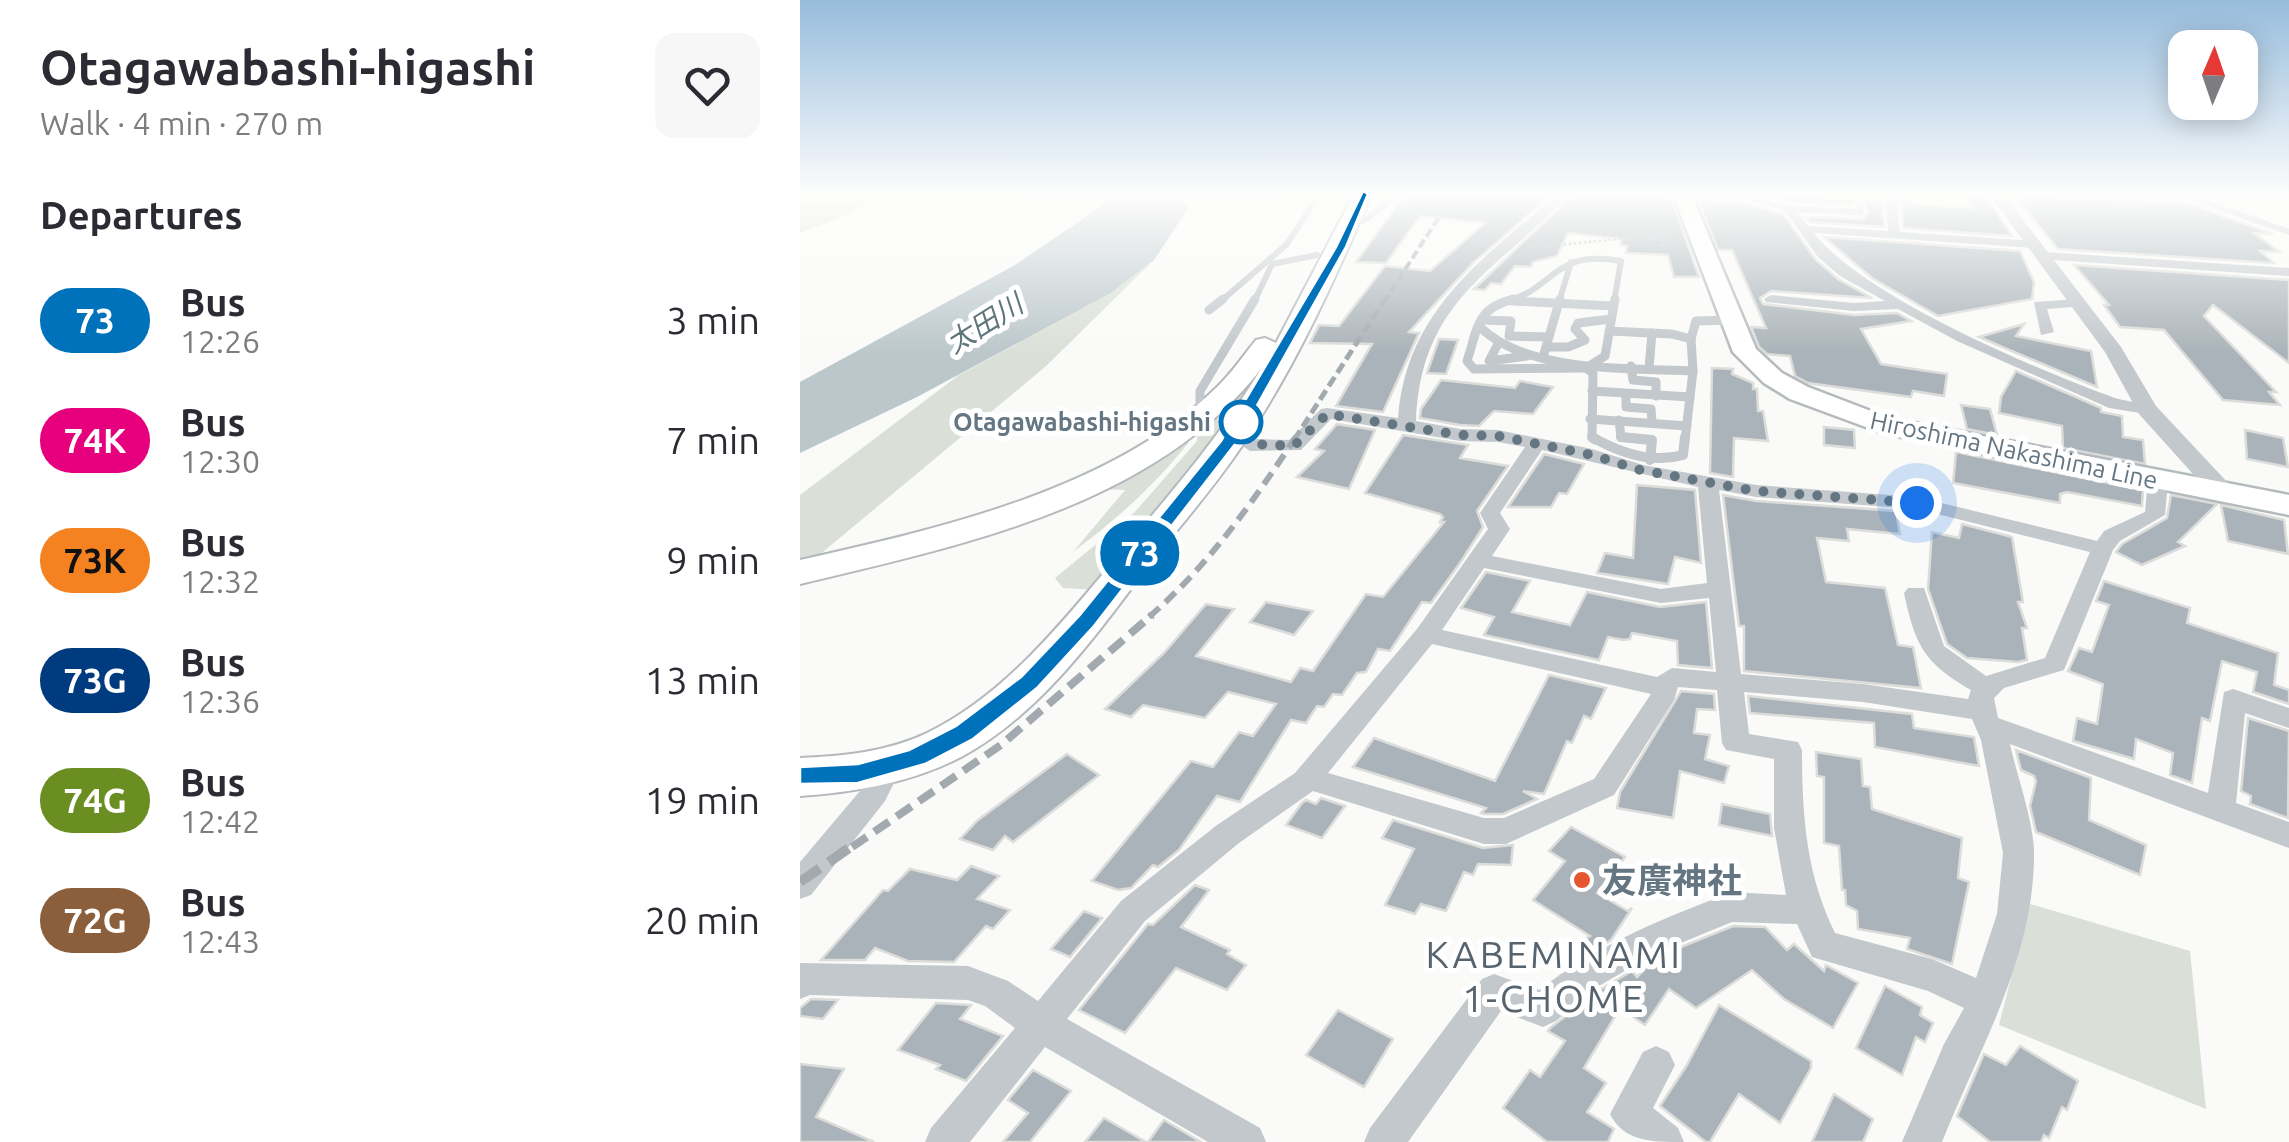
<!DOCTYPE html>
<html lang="en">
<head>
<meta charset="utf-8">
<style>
	:root { --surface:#fff; --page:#f7f7f7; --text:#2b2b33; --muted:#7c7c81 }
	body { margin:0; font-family:Ubuntu,"Noto Sans JP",sans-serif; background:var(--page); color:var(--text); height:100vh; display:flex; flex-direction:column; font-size:38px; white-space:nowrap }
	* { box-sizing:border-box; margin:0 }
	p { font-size:32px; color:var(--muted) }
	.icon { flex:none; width:55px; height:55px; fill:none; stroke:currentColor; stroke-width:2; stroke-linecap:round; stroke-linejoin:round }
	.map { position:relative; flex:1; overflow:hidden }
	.details { display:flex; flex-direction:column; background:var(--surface); width:800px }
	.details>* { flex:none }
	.badge { padding:0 20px; border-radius:32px; font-size:35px; line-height:65px }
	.needle { width:65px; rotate:2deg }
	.controls { position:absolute; left:1368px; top:30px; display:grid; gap:20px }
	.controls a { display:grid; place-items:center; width:90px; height:90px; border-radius:20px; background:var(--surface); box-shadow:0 5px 25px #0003; font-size:50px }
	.you { position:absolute; width:50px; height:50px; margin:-25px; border:8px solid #fff; border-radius:50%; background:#1a73e8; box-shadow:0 0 0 15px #1a73e833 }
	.map>.badge { position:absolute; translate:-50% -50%; box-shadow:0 0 0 5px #fff }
	h2 { padding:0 40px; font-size:38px; line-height:90px }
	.round { display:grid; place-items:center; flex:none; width:105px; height:105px; border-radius:20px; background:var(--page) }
	.overview { display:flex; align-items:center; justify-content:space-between; height:170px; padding:0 40px }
	h1 { font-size:48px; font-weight:700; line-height:75px }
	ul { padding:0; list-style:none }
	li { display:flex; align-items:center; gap:30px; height:120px; padding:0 40px }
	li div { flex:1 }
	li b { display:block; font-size:38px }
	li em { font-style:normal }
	li .badge { min-width:110px; font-weight:700; text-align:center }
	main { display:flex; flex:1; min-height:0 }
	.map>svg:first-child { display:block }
	.green { fill:#dadfd7 }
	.water { fill:#bbc7cb }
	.building { fill:#aab3b9; stroke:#dcdcda; stroke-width:2.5 }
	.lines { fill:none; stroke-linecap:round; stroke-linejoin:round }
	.primary-casing { stroke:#b5babe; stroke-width:5 }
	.trunk-casing { stroke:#b4b9bd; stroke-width:4 }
	.path { stroke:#bbbfc2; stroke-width:2.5; stroke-dasharray:2.5 2.5; stroke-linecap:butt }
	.service-far2 { stroke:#c3c8cc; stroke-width:6 }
	.service-far1 { stroke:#c3c8cc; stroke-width:9 }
	.service { stroke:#c3c8cc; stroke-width:10 }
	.minor { fill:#c3c8cc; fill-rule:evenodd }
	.tertiary { fill:#c3c8cc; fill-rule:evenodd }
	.primary { fill:#fff; fill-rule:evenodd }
	.trunk { fill:#fff; fill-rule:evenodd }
	.rail-far4 { stroke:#a2aab0; stroke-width:4; stroke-dasharray:9 4; stroke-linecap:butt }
	.rail-far3 { stroke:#a2aab0; stroke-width:5; stroke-dasharray:11 5; stroke-linecap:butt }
	.rail-far2 { stroke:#a2aab0; stroke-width:6; stroke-dasharray:14 8; stroke-linecap:butt }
	.rail-far1 { stroke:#a2aab0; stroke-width:8; stroke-dasharray:18 9; stroke-linecap:butt }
	.rail { stroke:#a2aab0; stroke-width:10; stroke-dasharray:24 11; stroke-linecap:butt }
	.line { fill:#0072bc; stroke:#fff; stroke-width:2.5 }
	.walk { stroke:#657683; stroke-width:10; stroke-dasharray:0 18 }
	.stop-dot { fill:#fff; stroke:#0072bc; stroke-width:5 }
	.poi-dot { fill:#e4572e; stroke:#fff; stroke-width:4 }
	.labels { text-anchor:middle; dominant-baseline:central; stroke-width:10; stroke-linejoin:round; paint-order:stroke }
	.far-stop-label { font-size:25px; font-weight:bold; fill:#657683; stroke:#fff; text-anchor:end }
	.far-street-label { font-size:25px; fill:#657683; stroke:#fff }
	.far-water-label { font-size:28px; font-style:italic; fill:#60757c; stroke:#fff }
	.near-poi-label { font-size:35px; font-weight:bold; fill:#657683; stroke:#fff; text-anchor:start }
	.near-neighbourhood-label { font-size:38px; letter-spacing:2.5px; fill:#57646e; stroke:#fff }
</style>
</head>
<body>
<main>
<section class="details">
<div class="overview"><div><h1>Otagawabashi-higashi</h1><p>Walk · 4 min · 270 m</p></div><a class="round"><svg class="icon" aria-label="heart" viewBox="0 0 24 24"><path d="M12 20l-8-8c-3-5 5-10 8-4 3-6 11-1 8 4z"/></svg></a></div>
<h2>Departures</h2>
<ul>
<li><span class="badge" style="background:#0072bc;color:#fff">73</span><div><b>Bus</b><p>12:26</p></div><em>3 min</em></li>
<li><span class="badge" style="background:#e6007e;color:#fff">74K</span><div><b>Bus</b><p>12:30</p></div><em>7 min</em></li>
<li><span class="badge" style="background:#f58220;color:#111">73K</span><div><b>Bus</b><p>12:32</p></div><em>9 min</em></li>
<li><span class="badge" style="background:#003b80;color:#fff">73G</span><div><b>Bus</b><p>12:36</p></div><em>13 min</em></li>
<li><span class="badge" style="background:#6b8e23;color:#fff">74G</span><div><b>Bus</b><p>12:42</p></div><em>19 min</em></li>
<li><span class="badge" style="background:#8b5e3c;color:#fff">72G</span><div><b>Bus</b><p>12:43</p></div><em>20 min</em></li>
</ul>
</section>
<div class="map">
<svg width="1489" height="1142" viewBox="0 0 1489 1142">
	<rect width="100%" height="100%" fill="#fafaf8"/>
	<g class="green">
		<path d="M73 200 44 216 0 233V201Z"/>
		<path d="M354 260 245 367 0 571V495L159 375 311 293Z"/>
		<path d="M484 331 435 414 297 590 263 588 255 578 334 513 397 441 398 427 468 356Z"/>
		<path d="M383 439 389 442C355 485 317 519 273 552L325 490 301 489Z"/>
		<path d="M1230 904 1390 951 1406 1109 1199 1025Z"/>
	</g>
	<path class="water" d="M319 194H384L382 201 389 207 354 260 311 293 117 397 0 453V382L215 265Z"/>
	<g class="building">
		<path d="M606 194H752L673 263 609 332 619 333 583 412 536 406 572 344 510 343 519 325 539 326 585 266 630 271 685 223 620 216 586 263 556 262Z"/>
		<path d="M774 194H870L899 277H874L868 255 826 253 827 246 821 245 822 239 768 233 757 256 733 262 731 267 715 266 701 284 691 283 685 290 674 289Z"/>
		<path d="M1101 194H1112V204L1172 208 1163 194H1185L1212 236 1103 228Z"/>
		<path d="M1213 194 1389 204 1473 234 1454 233 1480 252 1460 251 1474 263 1258 249Z"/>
		<path d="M963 195 1015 196 1055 199 1052 205 989 202Z"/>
		<path d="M898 200 948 204 983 214 1016 260 1038 279 1072 298 971 291 960 298 963 304 1054 315 1097 313 1111 321 1061 329 1081 364 1147 374 1144 396 1113 391 1111 397 1008 383 995 376 990 356 967 354 959 347 951 327 966 328 932 250H918Z"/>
		<path d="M1063 200 1082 201 1084 227 1010 222 1005 217 1063 219 1068 212Z"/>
		<path d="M1024 237 1220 251 1234 282 1232 299 1138 316 1072 278Z"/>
		<path d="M1274 265 1489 280V363L1413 305 1404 316 1476 392H1469L1480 405 1423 400 1364 330 1320 327 1304 305H1309Z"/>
		<path d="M1224 324 1216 336 1291 351 1297 387 1179 337Z"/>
		<path d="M639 339 658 340 646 374 627 373Z"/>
		<path d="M912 368 933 369 932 374 953 383V389H957L958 411H963L968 441 934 438 933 477 910 473Z"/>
		<path d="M1216 371 1301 408V412L1322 416 1323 437 1343 440 1345 464 1263 448 1262 426 1199 413 1201 397Z"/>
		<path d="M641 380 715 388 720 381 753 387 733 414 694 411 679 426 660 425 620 418 621 409Z"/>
		<path d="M1161 405 1190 409 1197 435 1167 429Z"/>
		<path d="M537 424 575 430 549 489 497 477 524 451 515 449Z"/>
		<path d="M1024 427 1054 430 1055 448 1024 445Z"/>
		<path d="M1445 430 1483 438 1488 467 1447 459Z"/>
		<path d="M603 435 668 445 660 458 708 466 677 511 683 527 660 563 631 603 622 602 590 651 578 649 566 672 557 673 542 695 533 694 524 707 517 706 506 723 491 720 440 802 417 796 379 850 358 867 353 865 331 888 318 890 292 881 391 761 413 767 439 732 453 736 476 704 428 692 405 718 343 705 331 717 305 709 364 653 406 604 434 609 396 656 491 682 500 668 513 671 566 594 583 597 644 522H640L643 517 640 514 565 493Z"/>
		<path d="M1156 452 1343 490 1342 506 1267 492 1260 494V503L1153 483Z"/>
		<path d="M744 454 784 464 767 494 759 493 751 507H708Z"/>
		<path d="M837 485 895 490 901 563 875 557 868 584 797 573 805 553 833 558Z"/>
		<path d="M923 495 956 501 1096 511 1100 534 1047 529 1049 541 1017 538 1026 582 1085 588 1098 645 1113 647 1121 688 944 671V626H939Z"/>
		<path d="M1371 495 1417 504 1378 542 1385 546 1342 565 1316 552 1322 544 1367 518Z"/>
		<path d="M1421 505 1484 520 1488 554 1428 541Z"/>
		<path d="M1162 524 1212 537 1223 602H1218L1227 628H1222L1227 660 1218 662 1167 658 1147 644 1128 589 1132 532 1159 538Z"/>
		<path d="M686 572 730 581 712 612 770 625 787 592 860 607 906 602 912 668 878 665 877 641 832 633 830 639 823 640 808 637 799 660 684 635 694 617 661 608Z"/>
		<path d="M1304 581 1390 608 1387 623 1478 653 1474 685 1489 690V704L1453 692 1457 672 1422 661 1410 721 1402 718 1392 783 1370 775 1373 753 1336 739 1334 759 1273 741 1277 718 1297 724 1303 684 1268 671 1279 648 1292 652 1309 605 1296 601Z"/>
		<path d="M466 602 513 611 494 635 450 622Z"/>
		<path d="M749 675 806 688 791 719 784 716 772 743 767 741 744 794 723 791 737 799 703 814H685L681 813 686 808 553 767 574 738 695 781Z"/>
		<path d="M881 691 914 694 915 710 897 709 894 733 910 735 905 759 929 766 924 783 880 771 873 818 817 808 820 792Z"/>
		<path d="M948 696 1112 714 1114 728 1174 737 1179 766 1075 747 1074 723 950 713Z"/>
		<path d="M1448 718 1489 731 1488 818 1450 804 1451 796 1441 791Z"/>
		<path d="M1216 750 1291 778 1289 820 1346 845 1340 875 1236 832 1230 806 1236 781 1234 776 1221 770Z"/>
		<path d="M1016 752 1061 759 1063 786 1070 787 1072 809 1162 838 1158 878 1169 882 1152 964 1107 949 1110 938 1058 929 1057 911 1046 905 1045 890H1042L1039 846 1024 843V777L1017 776Z"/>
		<path d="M267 754 299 775 213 842 205 836 193 850 160 839 178 820Z"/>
		<path d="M521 798 545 806 522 838 486 825 502 803 506 800 516 804Z"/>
		<path d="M922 804 970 814 972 836 919 825Z"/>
		<path d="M593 820 683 848 713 845 711 865 678 864 673 875 664 872 646 911 621 904 615 914 585 905 614 849 582 838Z"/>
		<path d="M771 827 825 857 797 893 828 911 832 908 811 940 761 970 753 960 790 936 733 900 765 861 749 851Z"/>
		<path d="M171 866 199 876 177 899 210 910 193 929 186 926 154 962 108 961 75 948 65 960H21L83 890 88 891 110 869 157 880Z"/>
		<path d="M395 885 409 890 381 927 430 950 427 954 446 965 427 990 376 968 325 1033 279 1010 348 924 353 925Z"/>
		<path d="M284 911 302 918 270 957 251 949Z"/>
		<path d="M933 926 965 927 987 950 994 944 1024 971 1026 965 1058 983 1033 1028 984 999 952 970 896 1008 869 989 845 1025 820 1008 784 1068 806 1083 787 1112 814 1129 808 1142H747L703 1108 730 1070 740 1077 765 1041 748 1031 750 1028 801 989 832 971 837 977 856 957Z"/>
		<path d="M1085 986 1122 1007 1120 1015 1133 1023 1125 1042 1116 1037 1102 1075 1056 1048Z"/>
		<path d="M11 999 38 1000 23 1019 0 1016V1008Z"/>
		<path d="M136 1003 171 1005 160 1019 203 1036 166 1081 136 1069 140 1065 98 1050Z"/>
		<path d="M919 1005 1011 1061V1068L980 1123 939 1094 910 1142H906L860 1106 887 1065Z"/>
		<path d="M538 1010 593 1039 564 1087 506 1055Z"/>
		<path d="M1220 1046 1278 1081 1267 1110 1262 1107 1249 1138 1244 1135 1241 1142H1190L1157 1116 1184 1054 1206 1065Z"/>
		<path d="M0 1064 44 1069 16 1117 74 1142H0Z"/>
		<path d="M233 1070 271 1091 230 1142H203L228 1113 208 1100Z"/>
		<path d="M1034 1094 1073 1119 1063 1142H1012Z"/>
		<path d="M304 1118 346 1142H285Z"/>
		<path d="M364 1120 401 1142H348Z"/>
	</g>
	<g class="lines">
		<defs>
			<path id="primary" d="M873 194H891L956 349 982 373 1008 387 1089 418 1489 495V515L1082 433 990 399 964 383 933 352Z"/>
			<path id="trunk" d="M554 194H572C535 279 496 366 444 443 414 488 379 527 346 569 294 638 239 715 161 757 111 783 55 792 0 796V758C43 756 87 752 127 733 207 694 266 618 322 551 372 492 421 435 461 369 353 507 161 545 0 584V560C138 529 312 490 416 388 431 374 443 356 456 340L465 338 476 343Z"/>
		</defs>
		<use href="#primary" class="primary-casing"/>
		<use href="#trunk" class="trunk-casing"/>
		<g class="path">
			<path d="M863 247V240L876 230"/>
			<path d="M729 248 830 238 863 240"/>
		</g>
		<g class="service-far2">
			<path d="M1292 194 1390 197 1489 232"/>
			<path d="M989 209 1061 212 1059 205"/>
			<path d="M551 224 565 220 599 194"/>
			<path d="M712 301 731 302"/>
			<path d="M420 302 486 245 520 194"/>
			<path d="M454 302 472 264 517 255"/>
			<path d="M704 302C757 289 751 249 821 261L814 302"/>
			<path d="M759 302 771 262"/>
		</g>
		<g class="service-far1">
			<path d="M714 299C676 308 678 328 667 361L674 369 786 368 805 356 815 299"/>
			<path d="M712 301 813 306"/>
			<path d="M409 310 423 299"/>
			<path d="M681 320 711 321 709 336 749 337"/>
			<path d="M680 327C727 373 830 368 893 371"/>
			<path d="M809 331 872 334 891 339 893 371 885 440"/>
			<path d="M891 339 896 321 931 320"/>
			<path d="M698 344 689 361 727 356"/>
			<path d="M746 347H768L785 340 775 329 778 323 811 319"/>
			<path d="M743 357 760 299"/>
			<path d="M831 366 833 380 856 382V396"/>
			<path d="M786 368 793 373 792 438 795 440"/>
			<path d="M849 368 852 333"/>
			<path d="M792 391 890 397"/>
			<path d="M826 394V407L851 409 852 422"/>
			<path d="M400 403V391L455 299"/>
			<path d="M790 419 887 426"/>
			<path d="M819 420 821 437 847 440"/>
		</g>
		<g class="service">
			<path d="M792 437C820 453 851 464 883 455L885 437"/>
			<path d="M821 437 852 440 850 460"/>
		</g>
		<g class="minor">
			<path d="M758 194H770C696 272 621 299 616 421L660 429 698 430 792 449 843 465 956 485 1117 497 1297 541 1304 531 1345 512 1348 481 1358 475 1365 477 1368 481 1365 515 1320 541 1313 550 1264 670 1204 688 1194 698 1198 718 1408 793 1424 692 1433 689 1489 708V728L1445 713 1436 803 1489 822V848L1210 744C1217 777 1235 824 1234 857 1233 960 1179 1049 1142 1142H1102L1144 1044 1164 1008 1128 991 1012 957 997 924 932 922 854 954 799 986 756 1021 743 1027 701 1011 608 1142H564L570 1128 682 979 694 974 739 990C795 947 854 922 919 897L931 892 986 895 974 828V759L926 750 922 743 917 690 878 687 874 700 814 795 706 844H684L513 791 439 843 345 921 267 1019 460 1128 466 1142H408L245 1047 170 1142H125L131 1128 215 1028 185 1006 168 1000 10 995 0 999V963L168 966 208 981 238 1001 321 901 417 825 495 773 617 629 688 529 680 513 725 447 698 442 660 441 531 419 501 450 450 451 441 445 450 439 489 440 521 409 527 408 598 418C606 311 682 259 758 194ZM742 450 898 487 907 583 861 589 692 556 710 529 700 513ZM919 490 956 497 1117 509 1290 552 1245 658 1186 676 1144 646 1124 588H1108L1104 593C1115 645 1124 663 1171 690L1168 699 1063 684 941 674ZM684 568 861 603 909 598 916 672 872 668 857 677 642 630ZM632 644 851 694 794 779 704 818H684L528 773ZM944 692 1063 702 1172 719 1181 740 1203 853 1197 914 1176 978 1132 959 1035 933C1006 874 1002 815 1002 750L998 742 949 734Z"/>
			<path d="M925 194H944L993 207 1008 226 1088 231 1085 194H1097L1100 232 1238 241 1240 244 1234 248 1014 233C1062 296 1237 370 1315 398 1327 402 1341 402 1353 405L1356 409 1347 414 1309 408 1157 341 1098 309 1054 311 966 302 964 299 971 295 1054 303 1085 301 1040 276 1018 257 985 211Z"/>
			<path d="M1244 252 1489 268V276L1239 259 1238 256Z"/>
			<path d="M1278 299 1283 300V306L1247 309 1254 332 1241 335 1234 302Z"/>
			<path d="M88 756 98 759 102 767 85 801 11 895 0 899V862L65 785 78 759Z"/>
			<path d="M856 1046 869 1052 875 1065 853 1108 878 1128 884 1142C852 1142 824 1142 810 1114L843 1052Z"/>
		</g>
		<path class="tertiary" d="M1189 194H1203L1321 347 1356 406 1429 484 1432 489 1429 494H1411L1339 414 1305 352Z"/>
		<use href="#primary" class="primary"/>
		<use href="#trunk" class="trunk"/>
		<path class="rail-far4" d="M584 302 654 194"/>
		<path class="rail-far3" d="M494 440 585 299"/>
		<path class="rail-far2" d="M349 617C409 565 452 503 496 437"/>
		<path class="rail-far1" d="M52 847 201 745 352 615"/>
		<path class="rail" d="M0 882 55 844"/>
	</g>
	<linearGradient id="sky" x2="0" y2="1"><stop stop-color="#96bcdc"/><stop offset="0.55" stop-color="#fdfdfc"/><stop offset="1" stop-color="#fdfdfc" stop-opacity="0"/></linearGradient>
	<rect width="1489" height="354" fill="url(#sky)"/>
	<path class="line" d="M563 191 568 194 546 247 436 443 294 626 237 688 173 739 125 764 58 783 0 784V767L58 764 109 750 156 726 221 677 279 616 421 441 536 247Z"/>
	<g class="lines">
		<path class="walk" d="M441 422 450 444 494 446 527 414 660 435 698 436 792 455 840 470 956 491 1117 503"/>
	</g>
	<circle class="stop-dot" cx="441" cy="422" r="20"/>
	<circle class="poi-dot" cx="782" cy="880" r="10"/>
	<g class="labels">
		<g class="far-stop-label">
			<text x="411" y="422">Otagawabashi-higashi</text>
		</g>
		<g class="far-street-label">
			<text transform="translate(1214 450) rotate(12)">Hiroshima Nakashima Line</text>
		</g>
		<g class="far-water-label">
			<text transform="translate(184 323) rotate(-32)">太田川</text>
		</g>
		<g class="near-poi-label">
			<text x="802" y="880">友廣神社</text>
		</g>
		<g class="near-neighbourhood-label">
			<text x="754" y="954">KABEMINAMI<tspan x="754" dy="44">1-CHOME</tspan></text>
		</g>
	</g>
</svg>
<div class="controls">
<a><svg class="needle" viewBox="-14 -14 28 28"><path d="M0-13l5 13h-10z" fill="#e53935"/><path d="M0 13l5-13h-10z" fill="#7c7c81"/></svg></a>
</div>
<div class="you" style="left:1117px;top:503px"></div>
<b class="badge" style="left:340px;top:553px;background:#0072bc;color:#fff">73</b>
</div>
</main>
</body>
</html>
